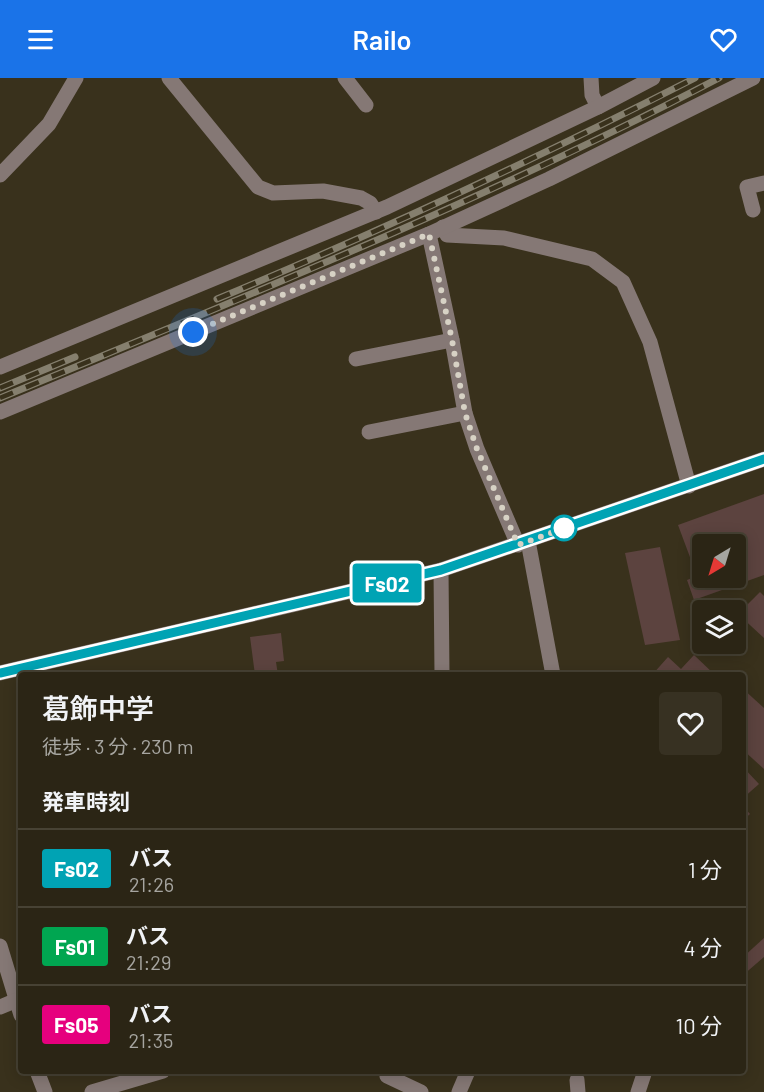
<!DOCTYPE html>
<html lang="ja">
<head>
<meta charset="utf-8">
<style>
	:root { --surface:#2b2515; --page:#373122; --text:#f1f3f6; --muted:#a6a5a0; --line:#474234; --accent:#1a73e8 }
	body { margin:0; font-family:Barlow,"Noto Sans JP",sans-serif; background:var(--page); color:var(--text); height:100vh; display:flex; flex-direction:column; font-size:22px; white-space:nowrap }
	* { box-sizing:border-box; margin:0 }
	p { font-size:20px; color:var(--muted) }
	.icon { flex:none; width:33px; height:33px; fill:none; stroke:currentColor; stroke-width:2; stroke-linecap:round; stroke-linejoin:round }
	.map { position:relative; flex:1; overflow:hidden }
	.panel { position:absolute; left:18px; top:594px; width:728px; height:402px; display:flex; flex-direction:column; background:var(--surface); border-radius:6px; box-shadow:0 3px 15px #0003,0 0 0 2px var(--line) }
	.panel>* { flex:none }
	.badge { padding:0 12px; border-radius:4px; font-size:21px; line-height:39px }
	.needle { width:39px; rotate:218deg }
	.fabs { position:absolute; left:692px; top:456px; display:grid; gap:12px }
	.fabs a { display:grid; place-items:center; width:54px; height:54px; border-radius:6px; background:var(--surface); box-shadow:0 3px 15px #0003,0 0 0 2px var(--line); font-size:30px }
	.you { position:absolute; width:30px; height:30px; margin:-15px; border:4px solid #fff; border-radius:50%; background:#1a73e8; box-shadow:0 0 0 9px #1a73e833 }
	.map>.badge { position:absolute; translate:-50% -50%; box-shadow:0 0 0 3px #fff }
	h2 { padding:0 24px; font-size:22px; line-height:54px }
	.round { display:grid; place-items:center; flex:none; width:63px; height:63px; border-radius:6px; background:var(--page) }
	.headline { display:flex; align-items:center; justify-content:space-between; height:102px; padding:0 24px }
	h1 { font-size:28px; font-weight:600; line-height:45px }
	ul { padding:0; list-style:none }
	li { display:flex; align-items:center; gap:18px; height:78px; padding:0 24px; border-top:2px solid var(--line) }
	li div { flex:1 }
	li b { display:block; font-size:22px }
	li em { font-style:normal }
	li .badge { min-width:66px; font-weight:700; text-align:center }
	header { display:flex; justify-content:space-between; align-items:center; height:78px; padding:0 24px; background:var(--accent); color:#fff; font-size:27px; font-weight:600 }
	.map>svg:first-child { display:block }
	.building { fill:#5c433f; fill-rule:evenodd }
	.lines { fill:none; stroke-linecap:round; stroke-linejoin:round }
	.minor { stroke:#857875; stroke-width:15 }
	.rail-casing { stroke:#857f6e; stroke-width:7 }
	.rail { stroke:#39311c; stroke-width:4.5; stroke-dasharray:14; stroke-linecap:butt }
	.line-casing { stroke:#fff; stroke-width:14 }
	.line { stroke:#00a3b4; stroke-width:9 }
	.walk { stroke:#d7d2c5; stroke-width:6; stroke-dasharray:0 10.8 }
	.stop-dot { fill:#fff; stroke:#00a3b4; stroke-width:3 }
</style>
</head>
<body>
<header><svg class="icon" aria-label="menu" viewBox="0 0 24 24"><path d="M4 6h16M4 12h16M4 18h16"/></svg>Railo<svg class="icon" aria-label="heart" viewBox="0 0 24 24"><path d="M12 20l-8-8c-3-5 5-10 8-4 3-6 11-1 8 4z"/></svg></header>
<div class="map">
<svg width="764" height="1014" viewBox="0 0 764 1014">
	<rect width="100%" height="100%" fill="#39311c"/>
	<g class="building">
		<path d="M764 416V497L694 522 687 502 697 498 678 447ZM702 466H735V500H702Z"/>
		<path d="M660 469 680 562 645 567 625 475Z"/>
		<path d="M760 514 764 518V560L738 536Z"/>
		<path d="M281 555 284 583 276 584 278 597H255L250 559Z"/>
		<path d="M694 577 715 597H652L668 579 681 591Z"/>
		<path d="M742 610 764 630V691L742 671Z"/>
		<path d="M742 688 759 706 742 721Z"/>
		<path d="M742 727 750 736 742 743Z"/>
		<path d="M764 860V879L742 898V880Z"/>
	</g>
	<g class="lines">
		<g class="minor">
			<path d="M169 0 258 109 273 115 323 113 361 120 370 125 376 134"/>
			<path d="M345 0 366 27"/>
			<path d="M591 0 592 17 598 29"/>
			<path d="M0 97 49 46 76 0"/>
			<path d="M753 132 747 109 764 105"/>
			<path d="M443 149 447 157 504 160 592 181 623 204 650 264 689 408"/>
			<path d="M429 156 452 262 465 335 477 371 518 467"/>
			<path d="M356 281 452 262"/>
			<path d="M0 289 387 129 598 29 653 0"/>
			<path d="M0 334 429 156 549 101 753 0"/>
			<path d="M369 354 465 335"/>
			<path d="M528 463 553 597"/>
			<path d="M441 492 442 597"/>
			<path d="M0 595 441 492 764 381"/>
			<path d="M0 868 21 937"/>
			<path d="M0 929 17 922"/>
			<path d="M37 993 45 1014"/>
			<path d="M389 993 387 998 421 1014"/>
			<path d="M577 1002 578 1014"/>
			<path d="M92 1014 163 993"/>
			<path d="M459 1014 468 993"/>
			<path d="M638 1014 645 993"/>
		</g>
		<defs>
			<g id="rail">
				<path d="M217 221C379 154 538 80 695 0"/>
				<path d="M0 310 75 279"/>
				<path d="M0 320C242 220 486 122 719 0"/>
			</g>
		</defs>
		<use href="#rail" class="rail-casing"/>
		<use href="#rail" class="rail"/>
	</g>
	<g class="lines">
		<defs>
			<path id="line" d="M0 595 441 492 764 381"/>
		</defs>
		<use href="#line" class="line-casing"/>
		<use href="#line" class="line"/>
		<path class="walk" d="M193 254 429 156 452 262 465 335 477 371 518 467 573 447 564 450"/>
	</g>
	<circle class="stop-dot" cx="564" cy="450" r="12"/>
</svg>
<div class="fabs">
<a><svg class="needle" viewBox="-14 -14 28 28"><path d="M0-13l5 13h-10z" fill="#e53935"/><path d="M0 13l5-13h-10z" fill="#a6a5a0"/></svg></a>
<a><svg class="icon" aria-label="layers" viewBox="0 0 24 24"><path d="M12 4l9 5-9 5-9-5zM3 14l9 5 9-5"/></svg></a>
</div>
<div class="you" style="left:193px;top:254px"></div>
<b class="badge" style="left:387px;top:505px;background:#00a3b4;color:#fff">Fs02</b>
<section class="panel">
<div class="headline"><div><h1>葛飾中学</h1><p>徒歩 · 3 分 · 230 m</p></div><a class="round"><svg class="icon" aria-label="heart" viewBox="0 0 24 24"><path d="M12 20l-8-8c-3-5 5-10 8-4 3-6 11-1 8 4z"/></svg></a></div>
<h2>発車時刻</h2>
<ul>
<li><span class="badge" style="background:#00a3b4;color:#fff">Fs02</span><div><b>バス</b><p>21:26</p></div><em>1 分</em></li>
<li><span class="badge" style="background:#00a651;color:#fff">Fs01</span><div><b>バス</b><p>21:29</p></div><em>4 分</em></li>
<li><span class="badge" style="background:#e6007e;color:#fff">Fs05</span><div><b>バス</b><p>21:35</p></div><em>10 分</em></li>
</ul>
</section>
</div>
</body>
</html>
